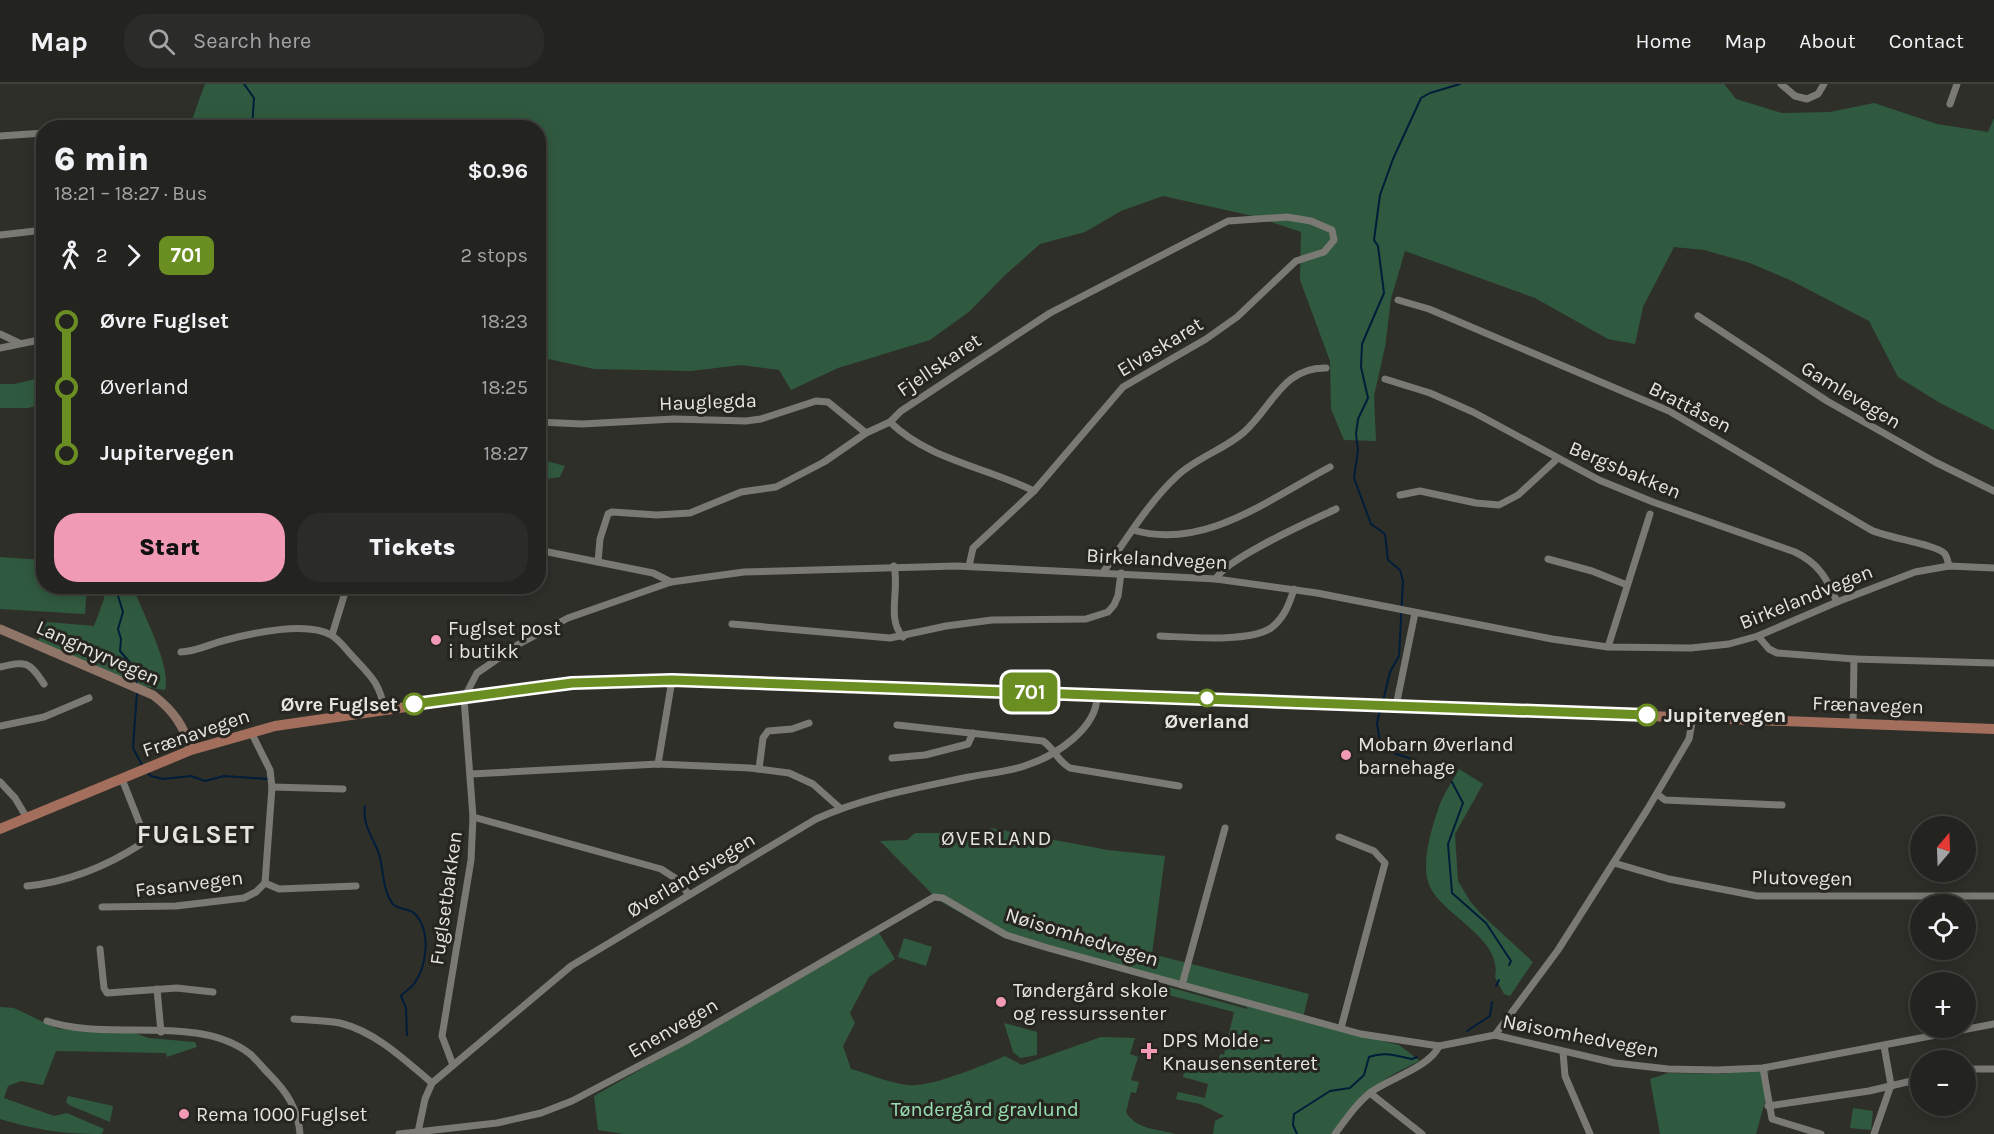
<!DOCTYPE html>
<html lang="en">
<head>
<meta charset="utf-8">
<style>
	:root { --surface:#232320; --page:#2b2b29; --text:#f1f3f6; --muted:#a3a4a5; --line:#40403e; --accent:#f09ab5 }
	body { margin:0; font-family:Karla,sans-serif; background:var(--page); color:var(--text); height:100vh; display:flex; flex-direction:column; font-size:22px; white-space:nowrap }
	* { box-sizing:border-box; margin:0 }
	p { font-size:20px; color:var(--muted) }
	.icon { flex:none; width:33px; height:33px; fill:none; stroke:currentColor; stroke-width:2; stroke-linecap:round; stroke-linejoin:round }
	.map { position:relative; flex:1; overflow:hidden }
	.side { position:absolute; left:36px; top:36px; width:510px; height:474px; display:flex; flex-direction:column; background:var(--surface); border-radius:24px; box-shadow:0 3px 15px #0003,0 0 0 2px var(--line) }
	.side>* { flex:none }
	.badge { padding:0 12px; border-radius:9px; font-size:21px; line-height:39px }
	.needle { width:39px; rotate:19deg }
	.tools { position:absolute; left:1910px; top:732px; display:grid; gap:12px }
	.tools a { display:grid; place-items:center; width:66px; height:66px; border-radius:50%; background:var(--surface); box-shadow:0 3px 15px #0003,0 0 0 2px var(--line); font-size:30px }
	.map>.badge { position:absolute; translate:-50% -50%; box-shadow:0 0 0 3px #fff }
	.legs { display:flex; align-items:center; gap:9px; height:66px; padding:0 18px; font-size:20px }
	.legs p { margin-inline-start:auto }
	.summary { display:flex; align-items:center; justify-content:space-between; height:102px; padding:0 18px }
	h1 { font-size:33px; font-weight:800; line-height:45px }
	.cta { display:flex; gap:12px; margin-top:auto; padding:12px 18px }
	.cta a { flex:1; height:69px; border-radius:24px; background:var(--accent); color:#111; font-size:24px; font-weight:800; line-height:69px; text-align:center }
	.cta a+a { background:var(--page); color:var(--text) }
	ul { padding:0 18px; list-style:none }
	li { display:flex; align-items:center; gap:21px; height:66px; font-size:22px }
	li i { display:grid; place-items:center; width:9px; height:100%; margin:0 8px; background:currentColor }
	li i::after { content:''; width:15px; height:15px; margin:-8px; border:4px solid; border-radius:50%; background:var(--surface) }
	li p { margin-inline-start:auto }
	li:first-child i { background:linear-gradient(#0000 50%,currentColor 0) }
	li:last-child i { background:linear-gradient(currentColor 50%,#0000 0) }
	header { display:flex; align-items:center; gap:36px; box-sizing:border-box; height:84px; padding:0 30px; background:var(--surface); border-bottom:2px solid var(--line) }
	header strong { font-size:28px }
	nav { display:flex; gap:33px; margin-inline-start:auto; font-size:21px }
	.search { width:420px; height:54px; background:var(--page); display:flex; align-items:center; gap:15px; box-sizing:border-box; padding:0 21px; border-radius:24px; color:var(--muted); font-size:22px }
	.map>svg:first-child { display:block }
	.green { fill:#305a3f }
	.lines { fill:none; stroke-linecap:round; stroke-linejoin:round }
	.stream { stroke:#001d3a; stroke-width:2 }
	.minor { stroke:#7a7974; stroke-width:7 }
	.secondary { stroke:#8f7468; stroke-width:9 }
	.primary { stroke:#a36f5c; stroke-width:10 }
	.line-1-casing { stroke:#fff; stroke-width:14 }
	.line-1 { stroke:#6b8e23; stroke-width:9 }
	.poi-dot { fill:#f09ab5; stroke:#262520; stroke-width:2 }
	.stop-1-dot { fill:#fff; stroke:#6b8e23; stroke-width:3 }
	.labels { text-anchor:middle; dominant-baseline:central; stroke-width:6; stroke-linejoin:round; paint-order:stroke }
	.street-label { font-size:20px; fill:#e6e5e2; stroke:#262520 }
	.poi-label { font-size:20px; fill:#e6e5e2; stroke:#262520; text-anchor:start }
	.stop-label { font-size:20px; font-weight:bold; fill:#e6e5e2; stroke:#262520; text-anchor:end }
	.park-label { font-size:20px; fill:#98e0b1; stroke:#262520 }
	.neighbourhood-label { font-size:21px; letter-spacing:1.5px; fill:#e6e5e2; stroke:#262520 }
	.district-label { font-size:26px; font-weight:bold; letter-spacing:1.5px; fill:#e6e5e2; stroke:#262520 }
</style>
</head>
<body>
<header>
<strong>Map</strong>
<div class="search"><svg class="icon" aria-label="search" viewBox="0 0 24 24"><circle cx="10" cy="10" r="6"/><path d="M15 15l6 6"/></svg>Search here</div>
<nav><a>Home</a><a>Map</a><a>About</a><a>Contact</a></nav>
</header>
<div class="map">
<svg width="1994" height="1050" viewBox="0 0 1994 1050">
	<rect width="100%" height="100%" fill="#2f2f2a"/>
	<g class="green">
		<path d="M205 0H1724L1736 15 1782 29 1830 28 1874 19 1937 40 1988 48 1994 34V346L1940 319 1898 293 1869 237 1790 196 1750 179 1704 166 1674 163 1643 223 1635 260 1608 255 1535 214 1405 167 1391 215 1385 263 1374 312 1376 357 1344 356 1331 325 1330 277 1300 196 1301 148 1257 133 1163 112 1121 127 1085 148 1040 160 1003 193 970 227 930 256 838 284 791 306 779 286 741 281 691 287 594 285 539 273 538 44H189Z"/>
		<path d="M43 293V320L28 324H0V300H15Z"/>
		<path d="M539 375 565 382 560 393 539 396Z"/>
		<path d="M0 473 43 476 44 502 87 503 85 530 0 525Z"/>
		<path d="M103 503H136L134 506C143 529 172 584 165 606L121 599 38 557 47 538 94 542 104 515Z"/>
		<path d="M1459 685 1483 700 1455 750 1458 797 1470 817 1482 831 1533 878 1510 912 1504 910 1495 893C1503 855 1444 832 1430 803 1420 783 1431 746 1438 726 1442 712 1452 698 1459 685Z"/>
		<path d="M991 744 1108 766 1165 772 1152 870 1309 910 1302 937 1399 961 1420 977C1375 997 1361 1012 1331 1050H1213L1215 1037 1224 1032 1200 1020 1176 1015 1178 1008 1205 1014 1208 1000 1183 993 1186 978 1217 985 1220 970 1224 971 1234 928 1149 906 1151 898 1247 925V923L1004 854 938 816 880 757 907 756 915 749H985Z"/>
		<path d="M879 849 895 875 869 893 850 929 855 939 843 962 851 985C869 990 889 999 908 1001 930 1004 984 981 1005 972L1022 981 1101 953 1135 954 1130 970 1138 973 1131 996 1139 998 1136 1009 1131 1008 1126 1028C1136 1046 1158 1045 1176 1050H624L598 1046 594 1012Z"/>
		<path d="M904 854 932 863 926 882 898 873Z"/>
		<path d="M0 923 14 924 58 945 132 948 148 954 195 958 197 963 167 973 166 969 56 967 43 1001 21 997 8 1002 4 1014 54 1032 67 1029 104 1045 102 1050C63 1050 37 1046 0 1035Z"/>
		<path d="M1004 939 1037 948V971L1020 974 1013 968Z"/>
		<path d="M1769 983 1766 1014 1756 1050H1660L1650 995 1668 989 1722 990Z"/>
		<path d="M68 1012 113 1022 110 1038 69 1021 66 1018Z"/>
		<path d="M1853 1024 1873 1027 1871 1046 1850 1044Z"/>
	</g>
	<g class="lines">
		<g class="stream">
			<path d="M244 0 254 14 252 44"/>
			<path d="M115 502 123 528 118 545 121 555 120 567 134 583 137 602"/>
			<path d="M137 608 133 664 143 683"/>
			<path d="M1383 617 1390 588 1399 572 1403 497 1400 486 1388 476 1385 450 1371 440 1354 394 1358 366 1356 350 1358 335 1368 314 1361 283 1362 260 1384 209 1378 162 1374 156 1380 111 1393 75 1421 14 1430 9 1460 0"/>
			<path d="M1380 626 1377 639 1381 665 1412 675"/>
			<path d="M146 687 151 692 163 695 191 692 205 697 224 692 268 695"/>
			<path d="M1452 698 1463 719 1448 760 1452 809 1486 839 1511 877 1509 881"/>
			<path d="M365 722C362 741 373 753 379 770 384 787 382 804 392 819 398 827 410 823 416 831 431 848 427 882 414 900 410 905 404 908 401 912L406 924 407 951"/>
			<path d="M1496 902 1499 896"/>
			<path d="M1467 947 1490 932 1492 918"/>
			<path d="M1297 1050 1293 1041 1294 1030 1330 1007 1350 1004 1364 991 1369 973C1384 967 1396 972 1412 975L1417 973"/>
		</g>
		<g class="minor">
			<path d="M1781 0 1795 12 1807 15 1818 10 1824 0"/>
			<path d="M1950 20 1957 0"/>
			<path d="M0 52 44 49"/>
			<path d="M0 151 44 146"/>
			<path d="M1398 216 1429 225 1669 327 1871 446C1888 454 1934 460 1944 469 1947 472 1948 478 1949 482"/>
			<path d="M1698 232 1827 317 1935 378 1994 407"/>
			<path d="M0 250 19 259"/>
			<path d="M0 264 44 255"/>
			<path d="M1385 295 1430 309 1473 328 1599 396 1653 418 1795 468C1818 479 1827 494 1837 518"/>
			<path d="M538 338 582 340 674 335 746 337 761 335 816 317 828 318 866 349"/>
			<path d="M890 338C929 376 986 383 1034 407"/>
			<path d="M1400 411 1420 407 1476 419 1499 421 1518 411 1557 375"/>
			<path d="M1133 446C1204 467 1269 415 1330 383"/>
			<path d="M538 466 653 489 671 498"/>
			<path d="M1548 475 1592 487 1627 501"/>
			<path d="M598 478 600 455 608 430 612 428 657 431 690 429 741 408 776 403 824 378 866 349 890 338 901 327 1050 229 1228 137 1287 133 1311 137 1332 146 1334 156 1324 168 1296 177 1237 233 1206 255 1123 303 1034 407 973 464 969 482"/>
			<path d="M894 482C900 505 886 535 903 553"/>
			<path d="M1104 487C1126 456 1148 419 1177 392 1196 374 1223 366 1243 349 1272 324 1282 283 1326 284"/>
			<path d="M1216 495C1224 475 1313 436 1336 425"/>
			<path d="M732 540 890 554 946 542 992 536 1086 535 1108 528 1114 521 1118 512 1121 489"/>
			<path d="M332 551 347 502"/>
			<path d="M1160 552C1186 553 1249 559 1271 544 1284 534 1289 521 1294 505"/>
			<path d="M1758 552 1769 565 1777 569 1854 575 1853 638"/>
			<path d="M1608 563 1650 430"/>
			<path d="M181 568C199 567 209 560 226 556 252 549 307 537 331 551 340 556 347 567 354 574 371 592 380 600 384 624"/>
			<path d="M1854 575 1994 579"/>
			<path d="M0 583C26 577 29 577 44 600"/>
			<path d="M1396 622 1415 529"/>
			<path d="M897 641 1043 657C1055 665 1057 677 1070 684L1179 702"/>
			<path d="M0 642 44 633 89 614"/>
			<path d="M892 674 925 671 968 660 973 649"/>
			<path d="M658 680 672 596"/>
			<path d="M759 685 763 654 768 647 792 645 809 639"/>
			<path d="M471 690 658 680 750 684 789 689 813 700 840 724"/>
			<path d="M0 698 15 714 27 734"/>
			<path d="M272 703 343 705"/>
			<path d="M1657 710 1665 716 1782 721"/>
			<path d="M473 733 661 785 678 796 689 811"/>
			<path d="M1339 753 1374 767 1385 779 1341 944"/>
			<path d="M1614 779 1669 795 1757 812H1994"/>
			<path d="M265 799 279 805 356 802"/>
			<path d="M27 802C67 798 107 782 141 760L143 748 122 695"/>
			<path d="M102 823 176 822 244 814 256 808 265 799 272 703 270 686 251 648"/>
			<path d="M100 865 104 904 107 909 177 904 213 908"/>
			<path d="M1182 901 1225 744"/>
			<path d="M157 905 161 948"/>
			<path d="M294 935C309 936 325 936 340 939 376 948 405 976 432 999"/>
			<path d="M47 937C107 958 198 929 250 970 257 976 263 984 269 990 287 1008 298 1025 300 1050"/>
			<path d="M1495 951 1558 866 1647 726 1689 655 1693 633"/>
			<path d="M1563 968 1565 992 1590 1050"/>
			<path d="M453 981 442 952 471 776 473 733 464 614 477 589 519 560 568 534 671 498 744 488 956 482 1216 495 1317 509 1552 555 1608 563 1691 564 1729 560 1758 552 1837 518 1915 488 1949 482 1994 484"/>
			<path d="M1763 984 1772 1035 1821 1050"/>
			<path d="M1965 985H1994"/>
			<path d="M1370 1009 1422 1050"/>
			<path d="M1768 1022 1869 1007 1920 995"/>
			<path d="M418 1048 425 1015 432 999 571 882 816 735C864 713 917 704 969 693 988 689 1009 688 1027 681 1055 672 1098 644 1097 611"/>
			<path d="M399 1050 497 1039 541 1029 572 1017 686 957 934 813 943 814 1006 851 1048 864 1361 950 1439 962 1495 951 1615 979 1668 985 1717 986 1763 984 1994 940"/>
			<path d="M1335 1050C1346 1035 1357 1019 1371 1008 1390 994 1430 983 1439 962"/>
			<path d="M1874 1050 1891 1001 1884 962"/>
		</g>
		<path class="secondary" d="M0 545 153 611C173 626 184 642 191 666"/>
		<path class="primary" d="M0 745 191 666 275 642 572 599 602 597H729L1994 645"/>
	</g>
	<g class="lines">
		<defs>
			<path id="line-1" d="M414 620 572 599 672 596 1647 631"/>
		</defs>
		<use href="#line-1" class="line-1-casing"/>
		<use href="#line-1" class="line-1"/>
	</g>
	<g class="poi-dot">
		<circle cx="436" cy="556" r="6"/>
		<circle cx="1346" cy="671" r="6"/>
		<circle cx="1001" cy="918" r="6"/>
		<path d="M1146 958h6v6h6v6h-6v6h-6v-6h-6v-6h6z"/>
		<circle cx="184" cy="1030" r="6"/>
	</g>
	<g class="stop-1-dot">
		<circle cx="1207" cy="614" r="8"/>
		<circle cx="414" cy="620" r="10"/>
		<circle cx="1647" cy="631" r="10"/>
	</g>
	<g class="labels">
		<g class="street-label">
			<text transform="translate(1160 263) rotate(-31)">Elvaskaret</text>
			<text transform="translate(939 281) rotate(-34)">Fjellskaret</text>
			<text transform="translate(1851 311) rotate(31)">Gamlevegen</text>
			<text transform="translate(708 318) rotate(-2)">Hauglegda</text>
			<text transform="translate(1690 323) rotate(27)">Brattåsen</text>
			<text transform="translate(1625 386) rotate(23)">Bergsbakken</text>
			<text transform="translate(1157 475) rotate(3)">Birkelandvegen</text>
			<text transform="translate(1806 513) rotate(-22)">Birkelandvegen</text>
			<text transform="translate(98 569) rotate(24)">Langmyrvegen</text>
			<text transform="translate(1868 621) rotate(2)">Frænavegen</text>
			<text transform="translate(196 649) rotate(-19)">Frænavegen</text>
			<text transform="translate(691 791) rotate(-31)">Øverlandsvegen</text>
			<text transform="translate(1802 794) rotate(1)">Plutovegen</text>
			<text transform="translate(189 800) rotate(-7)">Fasanvegen</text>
			<text transform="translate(446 814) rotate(-82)">Fuglsetbakken</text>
			<text transform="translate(1082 853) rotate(17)">Nøisomhedvegen</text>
			<text transform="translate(673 944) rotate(-30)">Enenvegen</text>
			<text transform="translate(1581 952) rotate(11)">Nøisomhedvegen</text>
		</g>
		<g class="poi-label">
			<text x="448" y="544">Fuglset post<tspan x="448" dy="23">i butikk</tspan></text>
			<text x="1358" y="660">Mobarn Øverland<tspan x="1358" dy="23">barnehage</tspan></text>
			<text x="1013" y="906">Tøndergård skole<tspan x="1013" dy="23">og ressurssenter</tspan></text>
			<text x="1162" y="956">DPS Molde -<tspan x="1162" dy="23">Knausensenteret</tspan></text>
			<text x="196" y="1030">Rema 1000 Fuglset</text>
		</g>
		<g class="stop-label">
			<text x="398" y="620">Øvre Fuglset</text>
			<text x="1664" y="631" text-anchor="start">Jupitervegen</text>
			<text x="1207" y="637" text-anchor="middle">Øverland</text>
		</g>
		<g class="park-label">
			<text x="985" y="1025">Tøndergård gravlund</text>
		</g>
		<g class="neighbourhood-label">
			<text x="997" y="754">ØVERLAND</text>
		</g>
		<g class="district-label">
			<text x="196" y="750">FUGLSET</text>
		</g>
	</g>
</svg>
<div class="tools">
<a><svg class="needle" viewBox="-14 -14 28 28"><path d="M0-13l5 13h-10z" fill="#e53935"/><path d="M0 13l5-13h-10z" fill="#a3a4a5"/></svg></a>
<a><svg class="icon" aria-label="locate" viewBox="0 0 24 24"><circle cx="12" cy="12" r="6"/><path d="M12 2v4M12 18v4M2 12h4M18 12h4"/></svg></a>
<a>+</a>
<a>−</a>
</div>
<b class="badge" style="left:1030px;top:608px;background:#6b8e23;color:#fff">701</b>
<section class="side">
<div class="summary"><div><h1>6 min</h1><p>18:21 – 18:27 · Bus</p></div><b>$0.96</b></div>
<div class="legs"><svg class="icon" aria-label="walk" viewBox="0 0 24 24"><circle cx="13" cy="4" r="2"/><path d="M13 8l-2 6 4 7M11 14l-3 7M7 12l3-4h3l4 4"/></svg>2<svg class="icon" aria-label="forward" viewBox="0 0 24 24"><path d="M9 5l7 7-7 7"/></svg><b class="badge" style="background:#6b8e23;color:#fff">701</b><p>2 stops</p></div>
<ul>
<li><i style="color:#6b8e23"></i><b>Øvre Fuglset</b><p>18:23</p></li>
<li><i style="color:#6b8e23"></i><span>Øverland</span><p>18:25</p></li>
<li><i style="color:#6b8e23"></i><b>Jupitervegen</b><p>18:27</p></li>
</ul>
<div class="cta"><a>Start</a><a>Tickets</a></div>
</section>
</div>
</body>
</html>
